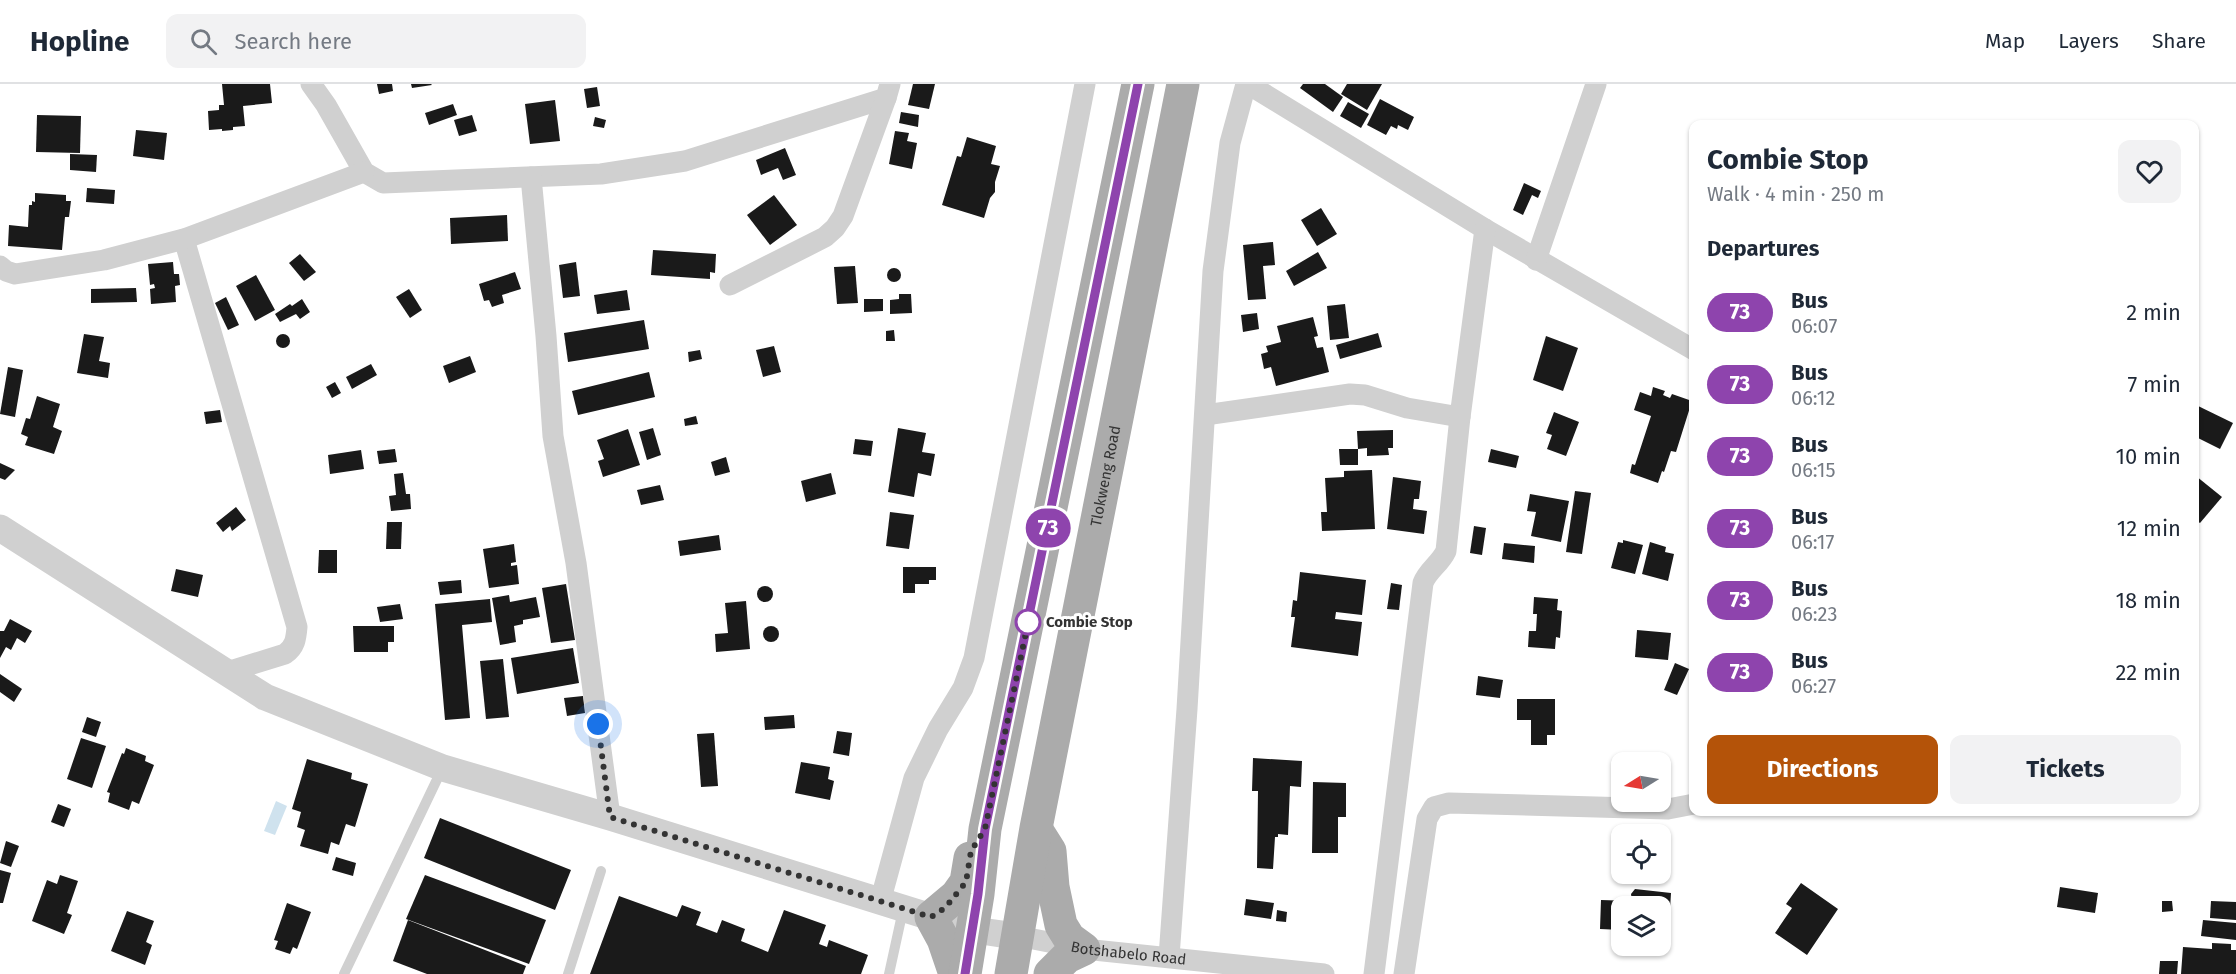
<!DOCTYPE html>
<html lang="en">
<head>
<meta charset="utf-8">
<style>
	:root { --surface:#fff; --page:#f2f2f3; --text:#1f2937; --muted:#747a83; --line:#e0e1e3; --accent:#b45309 }
	body { margin:0; font-family:"Fira Sans",sans-serif; background:var(--page); color:var(--text); height:100vh; display:flex; flex-direction:column; font-size:22px; white-space:nowrap }
	* { box-sizing:border-box; margin:0 }
	p { font-size:20px; color:var(--muted) }
	.icon { flex:none; width:33px; height:33px; fill:none; stroke:currentColor; stroke-width:2; stroke-linecap:round; stroke-linejoin:round }
	.map { position:relative; flex:1; overflow:hidden }
	.panel { position:absolute; left:1689px; top:36px; width:510px; height:696px; display:flex; flex-direction:column; background:var(--surface); border-radius:12px; box-shadow:0 2px 4px #0004 }
	.panel>* { flex:none }
	.badge { padding:0 12px; border-radius:20px; font-size:21px; line-height:39px }
	.needle { width:39px; rotate:259deg }
	.tools { position:absolute; left:1611px; top:668px; display:grid; gap:12px }
	.tools a { display:grid; place-items:center; width:60px; height:60px; border-radius:12px; background:var(--surface); box-shadow:0 2px 4px #0004; font-size:30px }
	.you { position:absolute; width:30px; height:30px; margin:-15px; border:4px solid #fff; border-radius:50%; background:#1a73e8; box-shadow:0 0 0 9px #1a73e833 }
	.map>.badge { position:absolute; translate:-50% -50%; box-shadow:0 0 0 3px #fff }
	h2 { padding:0 18px; font-size:22px; line-height:54px }
	.round { display:grid; place-items:center; flex:none; width:63px; height:63px; border-radius:12px; background:var(--page) }
	.head { display:flex; align-items:center; justify-content:space-between; height:102px; padding:0 18px }
	h1 { font-size:28px; font-weight:700; line-height:45px }
	.action { display:flex; gap:12px; margin-top:auto; padding:12px 18px }
	.action a { flex:1; height:69px; border-radius:12px; background:var(--accent); color:#fff; font-size:24px; font-weight:700; line-height:69px; text-align:center }
	.action a+a { background:var(--page); color:var(--text) }
	ul { padding:0; list-style:none }
	li { display:flex; align-items:center; gap:18px; height:72px; padding:0 18px }
	li div { flex:1 }
	li b { display:block; font-size:22px }
	li em { font-style:normal }
	li .badge { min-width:66px; font-weight:700; text-align:center }
	header { display:flex; align-items:center; gap:36px; box-sizing:border-box; height:84px; padding:0 30px; background:var(--surface); border-bottom:2px solid var(--line) }
	header strong { font-size:28px }
	nav { display:flex; gap:33px; margin-inline-start:auto; font-size:21px }
	.search { width:420px; height:54px; background:var(--page); display:flex; align-items:center; gap:15px; box-sizing:border-box; padding:0 21px; border-radius:12px; color:var(--muted); font-size:22px }
	.map>svg:first-child { display:block }
	.water { fill:#cfe2ee }
	.building { fill:#1a1a1a }
	.lines { fill:none; stroke-linecap:round; stroke-linejoin:round }
	.service { stroke:#d0d0d0; stroke-width:10 }
	.minor { stroke:#d0d0d0; stroke-width:21 }
	.tertiary { stroke:#d0d0d0; stroke-width:27 }
	.primary { stroke:#ababab; stroke-width:33 }
	.line-casing { stroke:#fff; stroke-width:14 }
	.line { stroke:#8e44ad; stroke-width:9 }
	.walk { stroke:#333; stroke-width:6; stroke-dasharray:0 10.8 }
	.stop-dot { fill:#fff; stroke:#8e44ad; stroke-width:3 }
	.labels { text-anchor:middle; dominant-baseline:central; stroke-width:6; stroke-linejoin:round; paint-order:stroke }
	.street-label { font-size:15px; fill:#333; stroke:#fff }
	.stop-label { font-size:15px; font-weight:bold; fill:#333; stroke:#fff; text-anchor:start }
</style>
</head>
<body>
<header>
<strong>Hopline</strong>
<div class="search"><svg class="icon" aria-label="search" viewBox="0 0 24 24"><circle cx="10" cy="10" r="6"/><path d="M15 15l6 6"/></svg>Search here</div>
<nav><a>Map</a><a>Layers</a><a>Share</a></nav>
</header>
<div class="map">
<svg width="2236" height="890" viewBox="0 0 2236 890">
	<rect width="100%" height="100%" fill="#fff"/>
	<path class="water" d="M276 717 287 722 275 751 264 747Z"/>
	<g class="building">
		<path d="M222 0H270L272 19 243 22 245 42 233 43V46L222 47V45L209 46 208 27 219 26V21H224Z"/>
		<path d="M377 0H392L393 7 379 10Z"/>
		<path d="M411 0H431L432 1 412 4Z"/>
		<path d="M913 0H935L929 25 908 21Z"/>
		<path d="M1303 0H1325L1343 13 1333 28 1300 4Z"/>
		<path d="M1347 0H1382L1367 26 1341 10Z"/>
		<path d="M597 3 600 22 587 24 584 5Z"/>
		<path d="M1380 15 1414 33 1408 46 1398 41 1397 45 1391 42 1386 51 1367 41Z"/>
		<path d="M555 16 560 57 530 60 525 20Z"/>
		<path d="M1348 18 1369 30 1361 44 1340 32Z"/>
		<path d="M453 20 457 31 429 41 425 29Z"/>
		<path d="M901 28 919 31 918 43 899 39Z"/>
		<path d="M37 31 81 32 80 69 36 68Z"/>
		<path d="M472 31 477 47 459 52 454 36Z"/>
		<path d="M595 33 606 36 604 44 593 42Z"/>
		<path d="M136 46 167 49 164 76 133 72Z"/>
		<path d="M895 47 909 49 907 57 917 59 912 85 889 80Z"/>
		<path d="M967 53 996 62 991 80 1000 82 995 98V108L990 114 984 134 942 121 957 72 961 73Z"/>
		<path d="M785 64 796 91 783 96 778 84 761 91 756 76Z"/>
		<path d="M70 70 97 71 96 88 70 86Z"/>
		<path d="M1524 99 1541 107 1538 114 1532 111 1523 131 1513 126Z"/>
		<path d="M87 104 115 106 114 120 86 118Z"/>
		<path d="M35 109 66 111V117H71L69 133H65L62 166 8 162 9 141 28 143 29 121H32V117L35 118Z"/>
		<path d="M774 111 797 141 770 161 747 131Z"/>
		<path d="M1321 124 1337 150 1317 162 1301 136Z"/>
		<path d="M507 131 508 157 451 160 450 134Z"/>
		<path d="M1273 158 1275 181 1263 182 1266 215 1248 216 1243 161Z"/>
		<path d="M653 166 716 170 715 189 710 188V195L651 191Z"/>
		<path d="M1318 168 1327 184 1294 202 1286 187Z"/>
		<path d="M300 170 316 188 304 197 289 179Z"/>
		<path d="M173 178 174 190H179L180 201 175 202 176 218 151 220 150 205 155 204 154 200 150 201 148 180Z"/>
		<path d="M576 178 580 212 563 214 559 181Z"/>
		<path d="M855 182 858 219 837 220 834 183Z"/>
		<circle cx="894" cy="191" r="7"/>
		<path d="M515 188 521 205 502 211 504 219 492 223 489 216 484 217 479 200Z"/>
		<path d="M256 191 275 226 255 237 236 202Z"/>
		<path d="M136 204 137 218 91 219V205Z"/>
		<path d="M409 205 422 226 410 234 396 213Z"/>
		<path d="M627 206 630 226 597 230 594 211Z"/>
		<path d="M899 210H911L912 229 890 230V216L899 215Z"/>
		<path d="M226 213 239 241 228 246 215 219Z"/>
		<path d="M302 215 310 228 300 235 296 230 280 238 275 230 290 220 292 222Z"/>
		<path d="M864 215H883V227L864 228Z"/>
		<path d="M1345 220 1349 254 1330 256 1327 222Z"/>
		<path d="M1257 229 1259 245 1243 248 1241 231Z"/>
		<path d="M1313 233 1318 252 1314 253 1317 264 1323 263 1329 288 1276 302 1271 283 1264 285 1261 270 1268 268 1266 262 1281 258 1277 242Z"/>
		<path d="M644 236 649 265 568 278 564 249Z"/>
		<path d="M894 246 895 257H886V247Z"/>
		<path d="M1378 249 1382 263 1340 275 1336 261Z"/>
		<path d="M84 250 104 253 99 277 110 279 108 294 77 289Z"/>
		<circle cx="283" cy="257" r="7"/>
		<path d="M1546 252 1578 264 1563 307 1533 296Z"/>
		<path d="M774 262 781 288 763 293 756 266Z"/>
		<path d="M700 266 702 275 689 278 688 268Z"/>
		<path d="M470 272 476 288 449 299 443 282Z"/>
		<path d="M371 280 377 291 352 305 346 293Z"/>
		<path d="M8 283 23 286 15 333 0 330Z"/>
		<path d="M649 288 655 313 578 331 572 307Z"/>
		<path d="M335 298 341 309 332 314 326 303Z"/>
		<path d="M1653 303 1665 307 1663 311 1670 314 1672 310 1692 317 1676 368 1671 367 1664 388 1662 387 1658 399 1630 389 1632 380 1635 381 1651 332 1634 326 1640 308 1651 312Z"/>
		<path d="M37 312 60 320 53 343 62 347 54 370 25 361 28 353 21 350 26 334 30 335Z"/>
		<path d="M2194 320 2233 339 2220 365 2194 352Z"/>
		<path d="M220 326 222 338 206 340 204 328Z"/>
		<path d="M1554 328 1579 338 1566 372 1547 365 1552 351 1546 349Z"/>
		<path d="M696 332 698 340 685 342 684 335Z"/>
		<path d="M653 344 661 371 647 376 639 348Z"/>
		<path d="M898 344 926 349 922 368 935 370 931 392 918 389 914 413 888 408Z"/>
		<path d="M628 345 640 381 603 393 598 377 604 375 597 356Z"/>
		<path d="M1393 346V364H1388L1389 371 1367 372V364L1358 365 1357 347Z"/>
		<path d="M855 355 873 357 871 372 853 370Z"/>
		<path d="M395 365 397 378 379 380 377 367Z"/>
		<path d="M1339 365H1358V381H1340Z"/>
		<path d="M1491 365 1519 372 1516 384 1488 378Z"/>
		<path d="M361 366 364 385 330 390 328 371Z"/>
		<path d="M726 373 730 388 715 392 711 378Z"/>
		<path d="M0 379 15 386 5 396 0 394Z"/>
		<path d="M1372 386 1375 445 1322 447 1321 428H1327L1325 394 1344 393V387Z"/>
		<path d="M403 389 406 410H410L411 425 391 427 389 412 396 411 394 390Z"/>
		<path d="M831 389 836 410 806 418 801 397Z"/>
		<path d="M2196 392 2222 413 2200 439 2194 435Z"/>
		<path d="M1393 393 1421 397 1419 415H1414L1413 425 1427 427 1424 450 1387 445Z"/>
		<path d="M660 401 664 416 641 421 637 406Z"/>
		<path d="M1575 407 1591 409 1582 470 1566 468Z"/>
		<path d="M1530 410 1569 417 1561 458 1531 452 1536 428 1527 427Z"/>
		<path d="M236 423 246 436 232 447 230 442 223 448 216 439Z"/>
		<path d="M890 428 914 431 909 465 886 462Z"/>
		<path d="M387 438H402L401 465H386Z"/>
		<path d="M1474 442 1486 444 1482 471 1470 469Z"/>
		<path d="M719 451 721 466 680 472 678 457Z"/>
		<path d="M1623 456 1643 461 1635 490 1611 484 1618 458 1623 459Z"/>
		<path d="M1650 458 1666 463 1665 468 1674 470 1668 497 1642 490Z"/>
		<path d="M1504 459 1535 462 1534 479 1502 475Z"/>
		<path d="M514 460 516 478 511 479V482L517 481 519 500 489 504 483 465Z"/>
		<path d="M319 466H337V489H318Z"/>
		<path d="M903 483H936V496H929V500H915V509H903Z"/>
		<path d="M176 485 203 491 198 513 171 507Z"/>
		<path d="M1300 488 1366 496 1362 531 1336 528 1335 535 1362 538 1358 572 1291 563 1295 533H1291L1293 516 1297 517Z"/>
		<path d="M461 496 462 509 440 511 438 498Z"/>
		<path d="M1391 499 1402 501 1399 526 1387 525Z"/>
		<path d="M566 500 575 556 551 559 542 504Z"/>
		<circle cx="765" cy="510" r="8"/>
		<path d="M509 511 510 518 536 513 540 533 523 536V540L514 542 516 558 500 561 492 514Z"/>
		<path d="M1534 513 1558 515 1557 526 1562 527 1560 554 1556 553 1555 565 1528 563 1529 547H1536L1537 530H1533Z"/>
		<path d="M490 515 492 538 462 541 470 634 445 636 435 520Z"/>
		<path d="M746 517 750 565 716 568 715 550 728 549 725 519Z"/>
		<path d="M400 520 403 535 380 538 377 523Z"/>
		<path d="M10 535 32 547 25 559 17 554 11 566 6 563 0 574V547H4Z"/>
		<path d="M353 542H394V558H388V568H354Z"/>
		<circle cx="771" cy="550" r="8"/>
		<path d="M1637 546 1671 549 1668 576 1635 573Z"/>
		<path d="M573 564 579 599 517 610 511 574Z"/>
		<path d="M503 575 509 633 486 635 480 577Z"/>
		<path d="M1675 579 1689 585 1677 611 1664 606Z"/>
		<path d="M0 590 22 605 14 618 0 608Z"/>
		<path d="M1478 592 1503 596 1500 614 1476 611Z"/>
		<path d="M583 612 585 629 567 632 564 614Z"/>
		<path d="M1517 615H1555V651H1547V661H1531V636H1517Z"/>
		<path d="M794 631 795 644 765 646 764 633Z"/>
		<path d="M87 633 101 638 96 653 82 648Z"/>
		<path d="M837 647 852 649 849 672 833 669Z"/>
		<path d="M714 649 718 702 701 703 697 650Z"/>
		<path d="M81 654 106 662 92 704 67 695Z"/>
		<path d="M126 664 146 672 145 677 154 681 139 720 132 717 129 726 108 718 110 709 107 708 122 669 124 670Z"/>
		<path d="M1253 674 1302 677 1301 703 1290 702 1288 751 1278 750V753H1275L1273 785 1257 784 1258 707H1252Z"/>
		<path d="M307 675 352 689 351 695 368 700 355 743 346 740 339 761 331 758 328 770 300 762 305 746 297 743 301 728 292 725Z"/>
		<path d="M801 678 830 683 828 695 834 697 830 716 795 709Z"/>
		<path d="M1313 698 1346 699V733H1338V769H1312Z"/>
		<path d="M58 720 71 725 64 743 51 738Z"/>
		<path d="M440 734 571 786 555 826 424 774Z"/>
		<path d="M6 757 19 762 11 783 0 779Z"/>
		<path d="M336 773 356 779 353 792 332 786Z"/>
		<path d="M0 786 11 789 3 819H0Z"/>
		<path d="M60 791 78 797 67 829 72 831 64 850 32 837 47 796 57 800Z"/>
		<path d="M425 791 546 836 529 880 406 835Z"/>
		<path d="M1801 799 1838 825 1807 871 1775 849 1792 824 1786 820Z"/>
		<path d="M2060 803 2098 809 2095 829 2057 823Z"/>
		<path d="M1635 805 1671 809 1669 842H1660V822H1622V846L1600 845 1601 816 1632 817 1631 810Z"/>
		<path d="M619 812 677 833 682 821 701 828 696 841 717 849 722 836 745 845 741 857 768 868 784 826 826 841 819 860 827 863 829 856 868 871 861 890H590Z"/>
		<path d="M1246 815 1274 819 1271 835 1244 831Z"/>
		<path d="M2162 817H2172L2173 827 2162 828Z"/>
		<path d="M2211 817 2236 818V836L2210 834Z"/>
		<path d="M287 819 311 828 297 865 293 863 290 870 275 865 278 857 274 856Z"/>
		<path d="M1277 826 1287 828 1286 838 1276 837Z"/>
		<path d="M127 827 154 837 146 858 152 861 145 881 111 867Z"/>
		<path d="M408 836 526 882 523 890H427L393 877Z"/>
		<path d="M2203 836 2236 839V856L2201 852Z"/>
		<path d="M2212 859 2231 860V866H2236V890H2181L2183 863 2212 865Z"/>
		<path d="M2160 877H2178L2177 890H2159Z"/>
	</g>
	<g class="lines">
		<g class="service">
			<path d="M344 890 442 685"/>
			<path d="M568 890 601 787"/>
			<path d="M889 890 903 826"/>
		</g>
		<g class="minor">
			<path d="M311 0 326 21 364 88 383 99 601 90 685 77 886 14 890 0"/>
			<path d="M1248 0 1485 145 1694 266"/>
			<path d="M531 93 546 252 553 352 576 479 610 733"/>
			<path d="M184 155 297 543C296 555 295 563 285 570L227 588"/>
			<path d="M1536 176 1596 0"/>
			<path d="M0 182 6 187 15 190 104 176 184 155 364 88"/>
			<path d="M730 201 825 153 835 144 843 132 886 14"/>
			<path d="M1205 331 1350 310 1365 311 1407 324 1460 333"/>
			<path d="M880 818 914 694 938 645 963 604 974 574 1085 0"/>
			<path id="s1" d="M1018 852 1084 865 1324 890"/>
			<path d="M1169 873 1187 625 1213 187 1230 59 1246 0"/>
			<path d="M1374 890 1423 499C1428 486 1440 480 1446 467L1460 333 1485 145"/>
			<path d="M1404 890 1427 735 1434 723 1449 719 1668 725 1694 720"/>
		</g>
		<path class="tertiary" d="M0 444 265 613 443 684 610 733 931 833C963 846 985 848 1018 852"/>
		<g class="primary">
			<path d="M1038 748 1050 767 1053 803 1061 841 1069 854 1084 865 1067 873 1050 890"/>
			<path d="M955 890 943 855 931 833 956 812 966 798 970 774"/>
			<path d="M965 890 978 810 985 745 1138 0"/>
			<path id="s2" d="M1011 890 1036 744 1183 0"/>
		</g>
	</g>
	<g class="lines">
		<defs>
			<path id="line" d="M965 890 978 810 985 745 1138 0"/>
		</defs>
		<use href="#line" class="line-casing"/>
		<use href="#line" class="line"/>
		<path class="walk" d="M598 640 610 733 931 833 945 824 966 798 971 767 985 745 1029 534 1028 538"/>
	</g>
	<circle class="stop-dot" cx="1028" cy="538" r="12"/>
	<g class="labels">
		<g class="street-label">
			<text stroke="none"><textPath href="#s2" startOffset="507">Tlokweng Road</textPath></text>
			<text stroke="none"><textPath href="#s1" startOffset="112">Botshabelo Road</textPath></text>
		</g>
		<g class="stop-label">
			<text x="1046" y="538">Combie Stop</text>
		</g>
	</g>
</svg>
<div class="tools">
<a><svg class="needle" viewBox="-14 -14 28 28"><path d="M0-13l5 13h-10z" fill="#e53935"/><path d="M0 13l5-13h-10z" fill="#747a83"/></svg></a>
<a><svg class="icon" aria-label="locate" viewBox="0 0 24 24"><circle cx="12" cy="12" r="6"/><path d="M12 2v4M12 18v4M2 12h4M18 12h4"/></svg></a>
<a><svg class="icon" aria-label="layers" viewBox="0 0 24 24"><path d="M12 4l9 5-9 5-9-5zM3 14l9 5 9-5"/></svg></a>
</div>
<div class="you" style="left:598px;top:640px"></div>
<b class="badge" style="left:1048px;top:444px;background:#8e44ad;color:#fff">73</b>
<section class="panel">
<div class="head"><div><h1>Combie Stop</h1><p>Walk · 4 min · 250 m</p></div><a class="round"><svg class="icon" aria-label="heart" viewBox="0 0 24 24"><path d="M12 20l-8-8c-3-5 5-10 8-4 3-6 11-1 8 4z"/></svg></a></div>
<h2>Departures</h2>
<ul>
<li><span class="badge" style="background:#8e44ad;color:#fff">73</span><div><b>Bus</b><p>06:07</p></div><em>2 min</em></li>
<li><span class="badge" style="background:#8e44ad;color:#fff">73</span><div><b>Bus</b><p>06:12</p></div><em>7 min</em></li>
<li><span class="badge" style="background:#8e44ad;color:#fff">73</span><div><b>Bus</b><p>06:15</p></div><em>10 min</em></li>
<li><span class="badge" style="background:#8e44ad;color:#fff">73</span><div><b>Bus</b><p>06:17</p></div><em>12 min</em></li>
<li><span class="badge" style="background:#8e44ad;color:#fff">73</span><div><b>Bus</b><p>06:23</p></div><em>18 min</em></li>
<li><span class="badge" style="background:#8e44ad;color:#fff">73</span><div><b>Bus</b><p>06:27</p></div><em>22 min</em></li>
</ul>
<div class="action"><a>Directions</a><a>Tickets</a></div>
</section>
</div>
</body>
</html>
